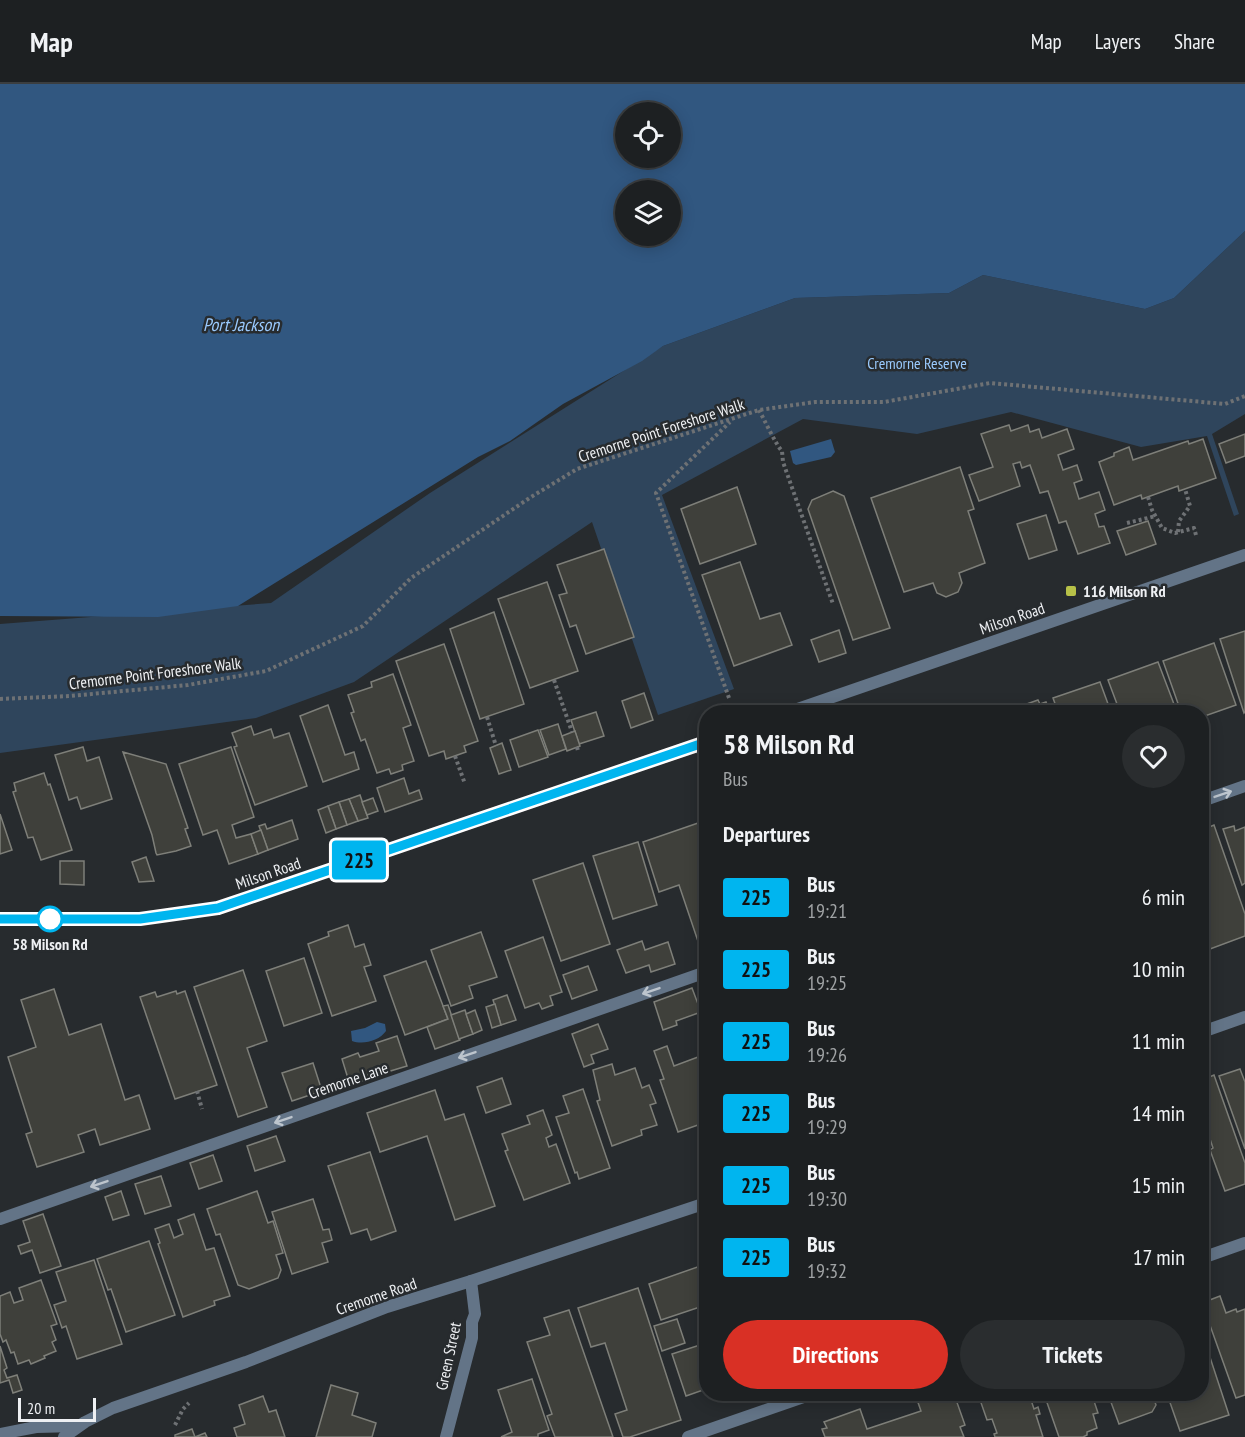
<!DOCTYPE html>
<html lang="en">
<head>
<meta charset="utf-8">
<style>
	:root { --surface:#1d2022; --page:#2a2d2f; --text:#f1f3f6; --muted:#a0a3a5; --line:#3b3e40; --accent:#d93025 }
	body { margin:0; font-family:"PT Sans Narrow",sans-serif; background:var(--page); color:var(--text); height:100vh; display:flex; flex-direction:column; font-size:22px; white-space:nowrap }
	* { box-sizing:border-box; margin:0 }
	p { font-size:20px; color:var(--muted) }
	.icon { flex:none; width:33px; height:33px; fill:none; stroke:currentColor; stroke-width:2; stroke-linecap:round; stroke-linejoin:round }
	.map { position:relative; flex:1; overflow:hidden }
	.details { position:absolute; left:699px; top:621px; width:510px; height:696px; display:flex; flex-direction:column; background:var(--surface); border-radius:24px; box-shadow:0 3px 15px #0003,0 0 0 2px var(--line) }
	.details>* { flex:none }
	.badge { padding:0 12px; border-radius:4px; font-size:21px; line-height:39px }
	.controls { position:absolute; left:615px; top:18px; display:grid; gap:12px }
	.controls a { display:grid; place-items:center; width:66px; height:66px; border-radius:50%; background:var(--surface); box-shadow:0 3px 15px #0003,0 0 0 2px var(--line); font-size:30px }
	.scale { position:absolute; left:18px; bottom:15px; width:78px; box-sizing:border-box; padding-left:6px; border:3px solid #eef0f3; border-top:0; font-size:16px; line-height:21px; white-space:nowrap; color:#eef0f3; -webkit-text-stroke:4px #272b2e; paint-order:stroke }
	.map>.badge { position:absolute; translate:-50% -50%; box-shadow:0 0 0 3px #fff }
	h2 { padding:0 24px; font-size:22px; line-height:54px }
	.round { display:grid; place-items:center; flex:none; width:63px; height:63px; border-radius:32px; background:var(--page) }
	.headline { display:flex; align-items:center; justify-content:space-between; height:102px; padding:0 24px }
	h1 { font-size:28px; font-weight:800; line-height:45px }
	.primary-button { display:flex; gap:12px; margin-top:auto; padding:12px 24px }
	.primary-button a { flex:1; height:69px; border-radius:36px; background:var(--accent); color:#fff; font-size:24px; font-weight:800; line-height:69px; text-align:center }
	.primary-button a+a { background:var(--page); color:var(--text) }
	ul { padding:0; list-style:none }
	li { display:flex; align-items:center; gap:18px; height:72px; padding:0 24px }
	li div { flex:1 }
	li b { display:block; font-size:22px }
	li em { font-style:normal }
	li .badge { min-width:66px; font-weight:700; text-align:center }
	header { display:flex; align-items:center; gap:36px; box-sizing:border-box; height:84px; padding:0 30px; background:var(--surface); border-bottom:2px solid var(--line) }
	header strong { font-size:28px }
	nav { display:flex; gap:33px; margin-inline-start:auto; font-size:21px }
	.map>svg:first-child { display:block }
	.green { fill:#2f455c }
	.water { fill:#315780; fill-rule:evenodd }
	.building { fill:#3f403b; stroke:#7e7f79; stroke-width:1.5 }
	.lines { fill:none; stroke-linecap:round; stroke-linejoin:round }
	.path { stroke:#6e7174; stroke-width:4; stroke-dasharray:3 3; stroke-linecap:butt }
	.lane { stroke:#637487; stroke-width:12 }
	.street { stroke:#637487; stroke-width:12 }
	.oneway { stroke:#bdc5cd }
	.line-casing { stroke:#fff; stroke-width:14 }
	.line { stroke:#00b5ef; stroke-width:9 }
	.poi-dot { fill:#b7c148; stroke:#272b2e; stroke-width:2 }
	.stop-dot { fill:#fff; stroke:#00b5ef; stroke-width:3 }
	.labels { text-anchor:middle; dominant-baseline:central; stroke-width:5; stroke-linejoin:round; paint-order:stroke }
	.park-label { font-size:16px; fill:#99c9fc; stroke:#272b2e }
	.street-label { font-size:16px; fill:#eef0f3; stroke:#272b2e }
	.poi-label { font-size:16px; font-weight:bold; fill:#eef0f3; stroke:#272b2e; text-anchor:start }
	.stop-label { font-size:16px; font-weight:bold; fill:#eef0f3; stroke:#272b2e }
	.water-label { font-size:18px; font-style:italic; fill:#9ac9fd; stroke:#272b2e }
</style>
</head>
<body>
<header>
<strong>Map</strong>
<nav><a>Map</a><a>Layers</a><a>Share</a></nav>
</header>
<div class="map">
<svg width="1245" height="1353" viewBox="0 0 1245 1353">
	<rect width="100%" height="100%" fill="#272b2e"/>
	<path class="green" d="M1245 147V330L1212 350 1239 430 1234 432 1207 352 1141 363 1011 328 917 350 803 335 662 411 734 605 658 631 592 438 354 598 256 634 0 669V540L271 519 430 409 663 262 795 214 949 209 983 191 1145 225 1174 214Z"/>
	<g class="water">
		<path d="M0 0H1245V147L1174 214 1145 225 983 191 949 209 795 214 663 262 642 277 563 320 510 357 478 373 238 522 158 533 0 532ZM670 28V74H626V28ZM670 106V152H626V106Z"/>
		<path d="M831 355 835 368 831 373 796 381 793 379 790 367Z"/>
		<path d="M377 938 385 940 386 947C379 957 363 961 352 957L351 947 365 944Z"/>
	</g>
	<g class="building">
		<path d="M1009 341 1011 347 1028 341 1030 348 1039 345 1042 354 1067 345 1074 365 1058 371 1063 386 1077 381 1082 396 1074 399 1079 415 1099 408 1105 426 1095 430 1099 443 1104 442 1110 459 1078 470 1066 437 1059 439 1048 407 1040 409 1030 381 1022 384 1020 378 1013 380 1020 402 979 417 969 391 993 383 981 350Z"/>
		<path d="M1245 350V372L1226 379 1219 360Z"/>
		<path d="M1203 355 1216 394 1182 406 1179 407 1178 402 1142 415 1141 411 1114 421 1099 378 1114 372V369L1129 363 1133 376 1188 357 1189 360Z"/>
		<path d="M960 383 974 425 968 427 985 479 959 489 962 499 958 508 946 513 937 509 933 499 904 508 871 414Z"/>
		<path d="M737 403 756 460 700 480 681 425Z"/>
		<path d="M833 407 844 412 890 544 853 556 808 425 812 416Z"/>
		<path d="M1046 431 1057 466 1029 475 1017 440Z"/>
		<path d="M1148 437 1156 460 1126 471 1117 447Z"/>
		<path d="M604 465 634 553 586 570 576 541 570 543 559 511 567 509 557 481Z"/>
		<path d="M740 478 760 535 780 529 792 561 734 582 702 491Z"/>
		<path d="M547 498 578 587 530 604 498 515Z"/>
		<path d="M494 528 524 620 480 635 450 545Z"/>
		<path d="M839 546 846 569 819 578 811 556Z"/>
		<path d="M1245 547V628L1244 629 1220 555Z"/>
		<path d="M1214 559 1236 621 1202 633V628H1181L1163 577Z"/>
		<path d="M444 560 478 657 464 662 466 668 446 675 444 667 429 672 396 577Z"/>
		<path d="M1158 578 1177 628H1120L1108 596Z"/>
		<path d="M393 590 411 641 403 644 414 677 402 681 403 686 391 690 389 685 377 689 365 655 361 657 351 629 354 628 348 611 372 603 371 598Z"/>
		<path d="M1100 598 1111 628H1058L1053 614Z"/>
		<path d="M644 609 653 636 631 644 622 617Z"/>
		<path d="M1038 616 1040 620 1046 618 1050 628H1004Z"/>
		<path d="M328 621 345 671 354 668 359 685 323 698 300 632Z"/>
		<path d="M596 628 604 652 579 660 571 636Z"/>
		<path d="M558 640 566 665 549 671 540 646Z"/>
		<path d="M251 642 254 651 271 645 274 654 289 649 307 702 255 721 234 663 237 662 232 649Z"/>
		<path d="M538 646 548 673 519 683 510 656Z"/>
		<path d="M575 647 580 662 567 667 562 652Z"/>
		<path d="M502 659 511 686 499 690 490 664Z"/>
		<path d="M83 663 87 677 99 673 112 715 81 725 77 713 69 716 55 671Z"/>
		<path d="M231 663 254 733 232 741 236 754 251 750 258 770 229 780 217 746 203 751 179 680Z"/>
		<path d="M123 668 166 680 188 744 185 745 191 762 176 767 157 771 156 769 152 751Z"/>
		<path d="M44 689 48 701 50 700 72 766 41 776 33 753 28 754 13 708 16 707 14 699Z"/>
		<path d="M404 694 409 710 419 706 422 715 385 728 377 704Z"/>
		<path d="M360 711 368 734 358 737 349 715Z"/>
		<path d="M373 714 378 727 367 731 362 718Z"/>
		<path d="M349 715 358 737 347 741 339 718Z"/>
		<path d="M339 718 347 741 336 745 328 722Z"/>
		<path d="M328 722 336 745 326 749 318 726Z"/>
		<path d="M0 730 12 766 0 770Z"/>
		<path d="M292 736 298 755 268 766 259 742 265 740 267 745Z"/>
		<path d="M701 738 706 755V878H705L679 801 659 808 643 758Z"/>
		<path d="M1214 741 1245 830V852L1210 865 1202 842V746Z"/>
		<path d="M1234 742 1235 747 1245 743V799L1242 801 1223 745Z"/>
		<path d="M261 746 268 766 258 770 251 750Z"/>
		<path d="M638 758 657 821 613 835 593 772Z"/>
		<path d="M146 773 154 797 139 798 132 778Z"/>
		<path d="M60 777H84V801L60 800Z"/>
		<path d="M583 779 610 860 561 877 533 796Z"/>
		<path d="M348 841 355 863 364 860 371 881 364 883 376 917 332 932 308 860 329 852 328 848Z"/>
		<path d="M481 848 497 893 469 902 473 914 451 922 431 866Z"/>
		<path d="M543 853 562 908 550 912 553 921 542 925 539 919 525 924 505 867Z"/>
		<path d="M642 857 645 866 668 858 675 880 651 888 649 881 626 889 617 866Z"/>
		<path d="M304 874 322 929 284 942 266 887Z"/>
		<path d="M426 877 448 935 405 951 384 892Z"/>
		<path d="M588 882 597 906 572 915 563 891Z"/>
		<path d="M243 886 267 957 247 964 267 1023 238 1033 194 903Z"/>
		<path d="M692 904 701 928 676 937 677 941 663 946 654 918Z"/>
		<path d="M54 905 69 951 101 940 125 1016 139 1011 150 1045 100 1061 95 1045 78 1051 84 1068 37 1083 26 1050 32 1048 8 973 36 963 21 916Z"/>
		<path d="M176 907 177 910 185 907 217 1001 175 1015 140 913 155 908 157 913Z"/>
		<path d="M507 911 516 936 501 941 493 916Z"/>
		<path d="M495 920 501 941 492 944 486 923Z"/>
		<path d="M448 921 460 956 435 965 427 943 448 935 443 922Z"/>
		<path d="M465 926 473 950 459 955 451 931Z"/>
		<path d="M475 926 482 946 473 950 466 930Z"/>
		<path d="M598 940 608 965 591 971 594 979 584 983 572 950Z"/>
		<path d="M397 952 407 982 387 988 386 986 365 992 366 996 350 1001 342 975 358 969 360 973 379 967 376 959Z"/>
		<path d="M667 962 674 982 698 973 706 996V1046L701 1048 698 1041 678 1048 660 996 664 995 654 967Z"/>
		<path d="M313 979 322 1007 292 1017 282 989Z"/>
		<path d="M612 980 615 991 635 984 642 1004 649 1001 656 1019 650 1021 657 1041 641 1046 642 1051 612 1062 597 1017 600 1016 593 986Z"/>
		<path d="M1240 985 1245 998V1065L1219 992Z"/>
		<path d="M1214 991 1245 1079V1100L1225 1107 1210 1066 1213 1064 1202 1031V996Z"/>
		<path d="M502 994 511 1020 486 1029 477 1003Z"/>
		<path d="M583 1005 610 1084 579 1095 577 1088 575 1089 556 1033 569 1029 563 1012Z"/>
		<path d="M435 1006 445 1036 464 1030 495 1122 455 1136 427 1052 380 1068 367 1029Z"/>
		<path d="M543 1026 552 1051 546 1054 549 1063 556 1060 570 1099 524 1116 505 1067 508 1066 502 1050 530 1040 527 1032Z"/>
		<path d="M276 1052 285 1077 255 1087 247 1062Z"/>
		<path d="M1202 1067 1210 1091 1202 1094Z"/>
		<path d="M370 1068 396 1147 371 1156 367 1145 351 1150 328 1082Z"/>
		<path d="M213 1071 222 1097 199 1105 190 1079Z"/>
		<path d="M161 1092 171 1122 145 1130 135 1100Z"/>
		<path d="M121 1107 129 1131 113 1136 105 1113Z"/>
		<path d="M257 1107 268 1139 273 1137 283 1169 276 1171 281 1186 278 1194 249 1205 238 1201 220 1150 216 1151 207 1125Z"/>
		<path d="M313 1115 323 1146 329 1145 332 1156 322 1159 328 1178 292 1190 272 1128Z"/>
		<path d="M43 1130 61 1182 40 1189 32 1166 21 1170 18 1162 30 1158 23 1137Z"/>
		<path d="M194 1130 206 1166 214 1164 230 1212 214 1217 215 1221 183 1233 158 1160 160 1159 155 1145 169 1140 174 1154 183 1150 178 1136Z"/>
		<path d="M149 1157 175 1231 126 1248 111 1205 108 1206 97 1175Z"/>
		<path d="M94 1176 122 1260 77 1275 66 1242 62 1244 54 1221 66 1217 56 1188Z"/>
		<path d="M706 1180V1221L661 1236 649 1200Z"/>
		<path d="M41 1196 57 1240 51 1242 56 1256 52 1258 56 1267 44 1272 45 1274 31 1280 29 1276 18 1280 14 1268 11 1269 6 1256 3 1258 0 1250V1212L10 1208 14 1219 23 1216 19 1204Z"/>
		<path d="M638 1204 681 1336 630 1353H623L615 1330 627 1326 605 1259 591 1263 578 1224Z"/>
		<path d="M1220 1212 1226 1229 1236 1225 1237 1228 1245 1225V1311L1236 1314 1202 1219Z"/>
		<path d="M569 1226 613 1353H555L547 1332 552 1330 527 1258 550 1251 544 1234Z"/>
		<path d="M677 1235 685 1259 662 1267 654 1242Z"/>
		<path d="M1202 1249 1229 1331 1180 1347 1167 1310H1202Z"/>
		<path d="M706 1259V1305L686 1312 672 1270Z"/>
		<path d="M0 1262 7 1284 4 1286 7 1294 17 1291 22 1306 13 1309 9 1296 0 1299Z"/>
		<path d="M532 1295 549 1346 538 1350V1353H501L512 1348 498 1306Z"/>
		<path d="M331 1301 358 1309 352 1331 376 1339 372 1353H316Z"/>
		<path d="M915 1310H954L965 1341 960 1343 964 1353H825L822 1345 827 1344 824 1338 860 1325 867 1345 921 1327Z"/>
		<path d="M978 1310H1029L1034 1325 1038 1323 1040 1330 1036 1331 1043 1353H995L994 1350 997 1349 992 1335 987 1336Z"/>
		<path d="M1044 1310H1087L1088 1315 1093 1314 1098 1329 1093 1330 1097 1344 1087 1348V1351L1083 1353H1059Z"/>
		<path d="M1108 1310H1152L1156 1321 1152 1328 1119 1340Z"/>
		<path d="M263 1312 269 1328 276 1326 285 1353H237L234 1344 245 1340 239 1321Z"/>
		<path d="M192 1345 195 1353 205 1349 207 1353H175V1351Z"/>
	</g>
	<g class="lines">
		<g class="path">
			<path d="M759 326C764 335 776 361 782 367L783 378 833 520"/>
			<path d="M1148 413 1152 426 1162 444 1175 449 1194 444 1196 451"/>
			<path d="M1127 439 1156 432"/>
			<path d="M1178 448 1179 437 1190 422 1185 405"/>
			<path d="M554 596 572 648"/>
			<path d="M729 614 656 409 730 338"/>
			<path d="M0 615 70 612 188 601 266 587 363 542 411 494 531 413 577 385 759 326 815 318H884L990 299 1225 320 1245 312"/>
			<path d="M487 633 496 662"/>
			<path d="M577 663 578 667"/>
			<path d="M455 672 465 700"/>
			<path d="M197 1007 202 1025"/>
			<path d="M175 1341 183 1325 189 1319"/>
		</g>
		<g class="lane">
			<path d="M1202 717 1245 702"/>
			<path d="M0 1135 706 888"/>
			<path d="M1202 1174 1245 1159"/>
			<path d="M0 1350 36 1343 78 1342"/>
			<path d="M688 1353 812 1310"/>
		</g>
		<g class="street">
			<path d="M789 628 1245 471"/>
			<path d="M700 660 706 678"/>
			<path d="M0 835H140L218 824 706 658"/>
			<path d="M1202 948 1245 933"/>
			<path d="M64 1353 85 1338 113 1324 246 1278 387 1223 471 1197 706 1119"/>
			<path d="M446 1353 472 1254V1238L475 1230 471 1197"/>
		</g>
	</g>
	<defs><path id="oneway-shaft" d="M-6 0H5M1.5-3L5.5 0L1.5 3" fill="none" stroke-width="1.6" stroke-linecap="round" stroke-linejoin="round" transform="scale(1.5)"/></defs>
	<g class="oneway">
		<use href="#oneway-shaft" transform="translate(1223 710) rotate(-19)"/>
		<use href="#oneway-shaft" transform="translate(651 907) rotate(161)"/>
		<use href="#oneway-shaft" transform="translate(467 971) rotate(161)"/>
		<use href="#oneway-shaft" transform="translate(283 1036) rotate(161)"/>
		<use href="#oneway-shaft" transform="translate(99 1100) rotate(161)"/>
	</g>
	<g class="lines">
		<defs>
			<path id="line" d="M0 835H140L218 824 706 658"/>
		</defs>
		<use href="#line" class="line-casing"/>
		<use href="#line" class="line"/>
	</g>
	<rect class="poi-dot" x="1065" y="501" width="12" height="12" rx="3"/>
	<circle class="stop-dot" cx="50" cy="835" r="12"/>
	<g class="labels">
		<g class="park-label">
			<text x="917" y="279">Cremorne Reserve</text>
		</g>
		<g class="street-label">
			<text transform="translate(661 346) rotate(-18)">Cremorne Point Foreshore Walk</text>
			<text transform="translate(1012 534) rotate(-19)">Milson Road</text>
			<text transform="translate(155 589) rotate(-7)">Cremorne Point Foreshore Walk</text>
			<text transform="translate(268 789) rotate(-19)">Milson Road</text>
			<text transform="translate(348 996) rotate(-19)">Cremorne Lane</text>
			<text transform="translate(376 1212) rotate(-19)">Cremorne Road</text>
			<text transform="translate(448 1272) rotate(-78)">Green Street</text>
		</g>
		<g class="poi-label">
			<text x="1083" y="507">116 Milson Rd</text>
		</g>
		<g class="stop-label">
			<text x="50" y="860">58 Milson Rd</text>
		</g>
		<g class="water-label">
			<text x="241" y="240">Port Jackson</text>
		</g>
	</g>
</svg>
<div class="controls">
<a><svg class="icon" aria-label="locate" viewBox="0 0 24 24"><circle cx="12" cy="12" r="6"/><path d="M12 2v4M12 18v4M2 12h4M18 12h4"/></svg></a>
<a><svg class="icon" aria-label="layers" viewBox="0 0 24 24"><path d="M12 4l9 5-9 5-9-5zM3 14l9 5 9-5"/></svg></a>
</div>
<div class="scale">20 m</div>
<b class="badge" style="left:359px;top:776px;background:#00b5ef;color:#111">225</b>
<section class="details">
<div class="headline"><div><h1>58 Milson Rd</h1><p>Bus</p></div><a class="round"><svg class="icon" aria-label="heart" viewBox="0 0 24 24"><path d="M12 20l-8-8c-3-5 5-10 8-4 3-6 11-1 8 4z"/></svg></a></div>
<h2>Departures</h2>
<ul>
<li><span class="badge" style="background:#00b5ef;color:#111">225</span><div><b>Bus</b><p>19:21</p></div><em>6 min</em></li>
<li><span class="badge" style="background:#00b5ef;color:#111">225</span><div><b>Bus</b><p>19:25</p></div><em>10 min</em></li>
<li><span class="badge" style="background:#00b5ef;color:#111">225</span><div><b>Bus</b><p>19:26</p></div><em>11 min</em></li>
<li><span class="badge" style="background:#00b5ef;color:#111">225</span><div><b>Bus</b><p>19:29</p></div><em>14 min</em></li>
<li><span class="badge" style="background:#00b5ef;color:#111">225</span><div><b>Bus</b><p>19:30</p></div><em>15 min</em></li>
<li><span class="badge" style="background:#00b5ef;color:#111">225</span><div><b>Bus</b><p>19:32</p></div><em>17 min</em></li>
</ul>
<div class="primary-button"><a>Directions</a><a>Tickets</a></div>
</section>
</div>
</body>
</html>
